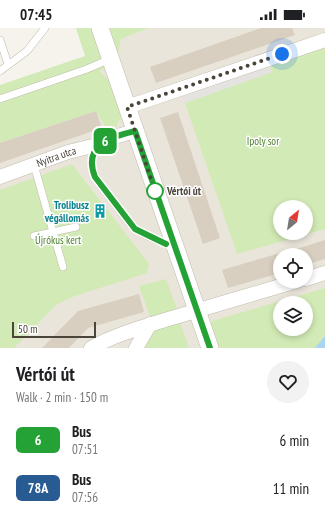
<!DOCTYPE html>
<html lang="en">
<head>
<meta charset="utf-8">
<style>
	:root { --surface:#fff; --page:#f2f2f2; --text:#202124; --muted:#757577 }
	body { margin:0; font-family:"PT Sans Narrow",sans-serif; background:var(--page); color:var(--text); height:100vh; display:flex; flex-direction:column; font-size:15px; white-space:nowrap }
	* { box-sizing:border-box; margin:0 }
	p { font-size:13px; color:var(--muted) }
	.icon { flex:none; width:22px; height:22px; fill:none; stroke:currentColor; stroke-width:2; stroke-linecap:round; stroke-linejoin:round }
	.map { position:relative; height:320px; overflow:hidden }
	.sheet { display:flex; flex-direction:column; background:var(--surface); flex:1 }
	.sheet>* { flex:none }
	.badge { padding:0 8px; border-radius:6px; font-size:14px; line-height:26px }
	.needle { width:26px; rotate:30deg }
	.tools { position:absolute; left:273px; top:172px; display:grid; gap:8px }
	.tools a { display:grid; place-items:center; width:40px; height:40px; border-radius:50%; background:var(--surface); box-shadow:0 2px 6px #0003; font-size:20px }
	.scale { position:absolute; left:12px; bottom:10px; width:84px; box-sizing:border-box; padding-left:4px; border:2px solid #4b4439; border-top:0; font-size:11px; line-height:14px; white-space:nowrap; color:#4b4439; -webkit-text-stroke:3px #fff; paint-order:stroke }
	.you { position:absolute; width:20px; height:20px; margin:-10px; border:3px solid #fff; border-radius:50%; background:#1a73e8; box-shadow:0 0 0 6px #1a73e833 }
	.map>.badge { position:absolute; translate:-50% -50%; box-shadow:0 0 0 2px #fff }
	.round { display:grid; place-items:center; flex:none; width:42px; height:42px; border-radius:21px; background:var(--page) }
	.head { display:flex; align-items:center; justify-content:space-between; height:68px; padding:0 16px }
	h1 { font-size:19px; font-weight:700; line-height:30px }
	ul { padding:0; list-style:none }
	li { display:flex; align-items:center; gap:12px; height:48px; padding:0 16px }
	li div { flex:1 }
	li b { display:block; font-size:15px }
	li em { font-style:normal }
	li .badge { min-width:44px; font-weight:700; text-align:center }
	.status { display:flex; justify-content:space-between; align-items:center; height:28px; padding:0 20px; background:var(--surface); direction:ltr }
	.status svg { height:11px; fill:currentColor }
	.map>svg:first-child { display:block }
	.residential { fill:#eae5da; fill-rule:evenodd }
	.green { fill:#d2eab5; fill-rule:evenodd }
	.parking { fill:#e5e3e0 }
	.water { fill:#a9d4f2 }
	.building { fill:#d8cfc1 }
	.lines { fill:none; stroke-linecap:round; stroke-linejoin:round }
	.service-casing { stroke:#c2bbae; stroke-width:8 }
	.minor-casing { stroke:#c2bbae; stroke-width:15 }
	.tertiary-casing { stroke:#c2bbae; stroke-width:18 }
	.service { stroke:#fff; stroke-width:7 }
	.minor { stroke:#fff; stroke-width:14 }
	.tertiary { stroke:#fff; stroke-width:17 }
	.line-casing { stroke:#fff; stroke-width:9 }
	.line { stroke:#25a235; stroke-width:6 }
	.walk { stroke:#4b4439; stroke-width:4; stroke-dasharray:0 7.2 }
	.stop-dot { fill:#fff; stroke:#25a235; stroke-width:2 }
	.labels { text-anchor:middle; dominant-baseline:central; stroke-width:3; stroke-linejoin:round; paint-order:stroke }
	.park-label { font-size:11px; fill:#4a7f2a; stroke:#fff }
	.street-label { font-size:11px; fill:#4b4439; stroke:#fff }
	.stop-label { font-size:11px; font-weight:bold; fill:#4b4439; stroke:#fff; text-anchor:start }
	.culture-label { font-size:11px; font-weight:bold; fill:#0d838f; stroke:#fff; text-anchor:end }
</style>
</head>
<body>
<div class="status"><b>07:45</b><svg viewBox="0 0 49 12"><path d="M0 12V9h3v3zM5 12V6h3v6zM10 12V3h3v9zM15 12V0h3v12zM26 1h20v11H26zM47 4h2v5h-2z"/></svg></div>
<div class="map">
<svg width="325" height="320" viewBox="0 0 325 320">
	<rect width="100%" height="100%" fill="#f6f3ec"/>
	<path class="residential" d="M149 0H325V320H0V76L121 11ZM280 179H306V205H280ZM280 227H306V253H280ZM280 275H306V301H280Z"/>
	<g class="green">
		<path d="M76 0H149L121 11 116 37 99 43 112 55 122 87V91L118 93 116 101 109 105 96 83 0 115V57L85 28Z"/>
		<path d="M325 18V201L237 226 185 75 272 44 269 37ZM280 179H306V205H280Z"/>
		<path d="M72 136 149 236 147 245 75 268 57 276 14 320H0V162Z"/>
		<path d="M166 251 177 281 174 284 151 291 139 258Z"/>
		<path d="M325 260V320H217L209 294ZM280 275H306V301H280Z"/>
		<path d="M180 294 189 320H142L152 301Z"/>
	</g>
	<path class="parking" d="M267 32 272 44 185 75 180 61Z"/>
	<path class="water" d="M325 308V320H315Z"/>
	<g class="building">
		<path d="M261 0H292L295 7 156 55 150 39Z"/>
		<path d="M96 83 102 100 0 135V115Z"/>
		<path d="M178 84 220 210 203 216 160 90Z"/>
		<path d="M325 212V231L306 237V227H283V225Z"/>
		<path d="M280 225V245L228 260 222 242Z"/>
		<path d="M139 266 144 284 88 300 69 320H42L78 283Z"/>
	</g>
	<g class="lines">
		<defs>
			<g id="service">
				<path d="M0 12 8 36"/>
				<path d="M0 43 27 23 45 0"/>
				<path d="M0 71 87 41 110 31"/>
				<path d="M99 117C81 140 102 158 115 176 121 184 127 193 134 200 141 207 163 214 173 219"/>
				<path d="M34 137 63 239"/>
				<path d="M34 208 76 199"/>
			</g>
			<g id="minor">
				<path d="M127 79 325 12"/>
				<path id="s1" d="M0 149 68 124 101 116 107 111 135 103"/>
				<path d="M306 251 325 245"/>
				<path d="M91 320C114 307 140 300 165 292 209 279 253 266 297 253"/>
				<path d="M136 320 150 296"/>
			</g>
			<path id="tertiary" d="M100 0 210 320"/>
		</defs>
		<use href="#service" class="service-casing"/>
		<use href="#minor" class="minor-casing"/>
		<use href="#tertiary" class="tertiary-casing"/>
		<use href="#service" class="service"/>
		<use href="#minor" class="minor"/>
		<use href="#tertiary" class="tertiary"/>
	</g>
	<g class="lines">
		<defs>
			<path id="line" d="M166 216 135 201 95 149C82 116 112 109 135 103L210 320"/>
		</defs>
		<use href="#line" class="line-casing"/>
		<use href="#line" class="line"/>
		<path class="walk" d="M155 163 127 79 282 26"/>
	</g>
	<defs>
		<symbol id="building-bare" viewBox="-9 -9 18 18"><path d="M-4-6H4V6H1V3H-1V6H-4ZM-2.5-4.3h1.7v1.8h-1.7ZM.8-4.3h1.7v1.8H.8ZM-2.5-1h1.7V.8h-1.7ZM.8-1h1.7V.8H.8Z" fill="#0f9aa8" stroke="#fff" stroke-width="2.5" paint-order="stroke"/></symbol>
	</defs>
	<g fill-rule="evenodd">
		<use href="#building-bare" x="90" y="173" width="20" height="20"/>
	</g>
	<circle class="stop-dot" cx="155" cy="163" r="8"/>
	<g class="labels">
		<g class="park-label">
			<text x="263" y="113">Ipoly sor</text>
			<text x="58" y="212">Újrókus kert</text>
		</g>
		<g class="street-label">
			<text stroke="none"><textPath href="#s1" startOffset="60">Nyitra utca</textPath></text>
		</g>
		<g class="stop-label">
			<text x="167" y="163">Vértói út</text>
		</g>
		<g class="culture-label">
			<text x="89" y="177">Trolibusz<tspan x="89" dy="13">végállomás</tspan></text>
		</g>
	</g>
</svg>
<div class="tools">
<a><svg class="needle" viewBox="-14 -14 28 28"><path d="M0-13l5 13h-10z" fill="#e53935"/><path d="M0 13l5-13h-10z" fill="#757577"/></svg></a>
<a><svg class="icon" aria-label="locate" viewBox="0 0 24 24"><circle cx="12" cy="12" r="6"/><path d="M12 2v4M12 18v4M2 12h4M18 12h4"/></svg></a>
<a><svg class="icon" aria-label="layers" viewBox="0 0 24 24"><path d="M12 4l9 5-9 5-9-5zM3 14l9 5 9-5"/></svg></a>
</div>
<div class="scale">50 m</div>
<div class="you" style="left:282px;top:26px"></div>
<b class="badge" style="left:105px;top:113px;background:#25a235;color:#fff">6</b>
</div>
<section class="sheet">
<div class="head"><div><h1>Vértói út</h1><p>Walk · 2 min · 150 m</p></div><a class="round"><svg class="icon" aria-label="heart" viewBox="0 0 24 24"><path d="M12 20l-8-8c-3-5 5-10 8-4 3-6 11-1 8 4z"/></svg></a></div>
<ul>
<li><span class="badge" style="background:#25a235;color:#fff">6</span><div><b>Bus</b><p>07:51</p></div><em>6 min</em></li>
<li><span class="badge" style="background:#275b91;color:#fff">78A</span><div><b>Bus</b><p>07:56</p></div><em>11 min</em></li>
</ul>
</section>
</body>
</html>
